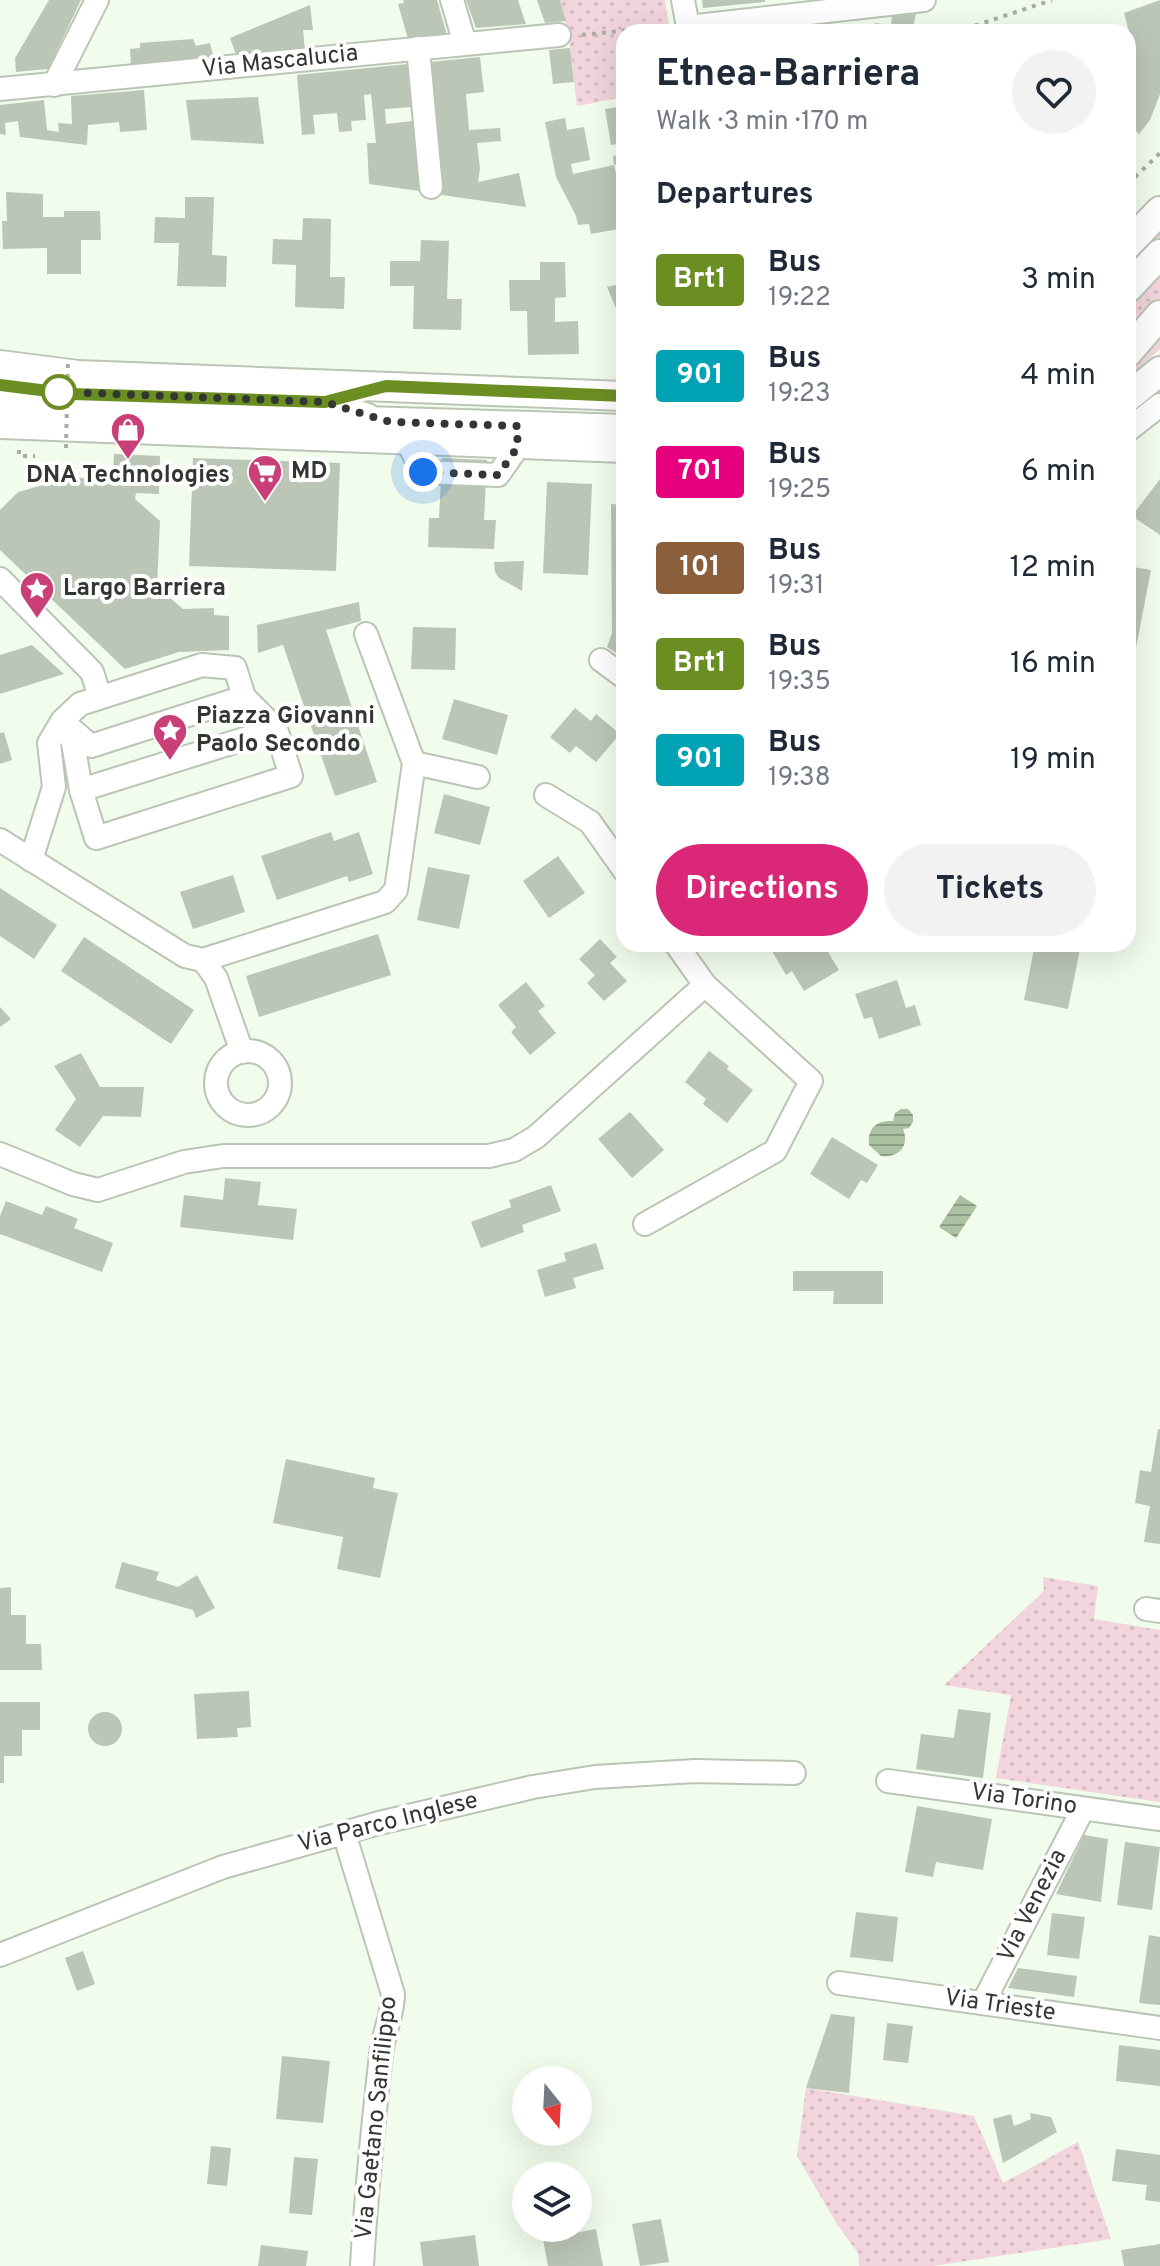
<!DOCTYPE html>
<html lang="en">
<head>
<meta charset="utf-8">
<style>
	:root { --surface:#fff; --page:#f2f2f3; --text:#1f2937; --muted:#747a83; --accent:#db2777 }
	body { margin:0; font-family:Overpass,sans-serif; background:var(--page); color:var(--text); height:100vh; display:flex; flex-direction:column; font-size:30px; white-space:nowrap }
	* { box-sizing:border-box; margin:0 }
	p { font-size:26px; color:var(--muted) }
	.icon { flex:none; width:44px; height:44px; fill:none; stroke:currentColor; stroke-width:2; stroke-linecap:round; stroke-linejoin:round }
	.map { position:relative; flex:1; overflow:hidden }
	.details { position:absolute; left:616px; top:24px; width:520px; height:928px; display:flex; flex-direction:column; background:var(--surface); border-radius:24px; box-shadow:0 8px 32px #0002 }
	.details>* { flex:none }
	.badge { padding:0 16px; border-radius:6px; font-size:28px; line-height:52px }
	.needle { width:52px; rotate:162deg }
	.controls { position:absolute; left:512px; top:2066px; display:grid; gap:16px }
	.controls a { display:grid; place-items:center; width:80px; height:80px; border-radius:50%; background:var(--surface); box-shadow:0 8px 32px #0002; font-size:40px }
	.you { position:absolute; width:40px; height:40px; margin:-20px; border:6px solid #fff; border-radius:50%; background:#1a73e8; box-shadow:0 0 0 12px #1a73e833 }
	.map>.badge { position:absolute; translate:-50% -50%; box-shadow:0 0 0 4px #fff }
	h2 { padding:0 40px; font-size:30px; line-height:72px }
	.round { display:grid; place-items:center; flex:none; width:84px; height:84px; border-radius:42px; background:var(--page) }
	.head { display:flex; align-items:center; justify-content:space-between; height:136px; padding:0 40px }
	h1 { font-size:38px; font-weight:700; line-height:60px }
	.action { display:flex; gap:16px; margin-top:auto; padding:16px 40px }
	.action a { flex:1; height:92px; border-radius:48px; background:var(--accent); color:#fff; font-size:32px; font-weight:700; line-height:92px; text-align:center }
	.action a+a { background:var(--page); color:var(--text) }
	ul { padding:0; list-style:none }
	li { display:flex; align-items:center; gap:24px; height:96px; padding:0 40px }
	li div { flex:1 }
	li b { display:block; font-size:30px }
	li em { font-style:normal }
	li .badge { min-width:88px; font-weight:700; text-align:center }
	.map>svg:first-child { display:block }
	.grass { fill:url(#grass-dots) }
	.water { fill:url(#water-rules) }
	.building { fill:#bcc6b6 }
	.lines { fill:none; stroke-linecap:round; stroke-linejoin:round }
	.minor-casing { stroke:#bbc5b5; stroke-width:26 }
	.major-casing { stroke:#bbc5b5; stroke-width:32 }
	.path { stroke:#a6aea2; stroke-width:4; stroke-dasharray:4 6; stroke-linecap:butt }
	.minor { stroke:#fff; stroke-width:22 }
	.major { stroke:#fff; stroke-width:28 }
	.path-bridge { stroke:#a6aea2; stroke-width:4; stroke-dasharray:4 6; stroke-linecap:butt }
	.line-casing { stroke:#fff; stroke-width:18 }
	.line { stroke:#6b8e23; stroke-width:12 }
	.walk { stroke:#333731; stroke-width:8; stroke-dasharray:0 14.4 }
	.stop-dot { fill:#fff; stroke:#6b8e23; stroke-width:4 }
	.labels { text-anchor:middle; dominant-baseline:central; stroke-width:8; stroke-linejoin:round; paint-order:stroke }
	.street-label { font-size:24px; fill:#333731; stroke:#fff }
	.poi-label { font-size:24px; font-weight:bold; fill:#333731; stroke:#fff; text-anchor:start }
</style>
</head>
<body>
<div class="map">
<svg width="1160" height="2266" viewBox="0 0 1160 2266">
	<defs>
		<pattern id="grass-dots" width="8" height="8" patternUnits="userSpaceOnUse" patternTransform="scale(2)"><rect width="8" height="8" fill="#f1d4dc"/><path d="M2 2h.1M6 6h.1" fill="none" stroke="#cfb7bd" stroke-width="1.8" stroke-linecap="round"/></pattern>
		<pattern id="water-rules" width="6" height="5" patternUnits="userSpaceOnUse" patternTransform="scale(2)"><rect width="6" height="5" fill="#acc0a2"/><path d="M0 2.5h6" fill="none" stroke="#8d9d85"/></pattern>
	</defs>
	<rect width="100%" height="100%" fill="#f1fcec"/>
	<g class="grass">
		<path d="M560 0H665L670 32H624V97L577 106 569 37Z"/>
		<path d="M1160 225V299L1128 336V260Z"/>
		<path d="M1160 329V349L1128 377V366Z"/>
		<path d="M1043 1577 1098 1586 1094 1619 1160 1630V1802L996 1778 1011 1695 944 1685 1044 1591Z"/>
		<path d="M806 2088 974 2116 1003 2183 1078 2142 1111 2239 933 2266H859L858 2253 837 2224 797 2156Z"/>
	</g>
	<g class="water">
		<path d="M901 1109H908L913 1115V1122L909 1128 903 1129C910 1146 899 1158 881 1156L869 1145C867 1128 877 1120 893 1121L895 1113Z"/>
		<path d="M960 1195 977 1206 956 1238 939 1227Z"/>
	</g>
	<g class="building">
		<path d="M49 0H81L48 69 16 72 15 58Z"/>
		<path d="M403 0H437L447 35 408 39 398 4 404 3Z"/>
		<path d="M466 0H518L526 24 476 28Z"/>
		<path d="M537 0H560L566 21 545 23Z"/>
		<path d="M702 0H765V2L703 8Z"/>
		<path d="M1160 0V94L1150 120 1139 134 1128 123V90L1134 74 1135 55 1124 13Z"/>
		<path d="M310 5 313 30H303L305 51 237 57 230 38Z"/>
		<path d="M916 14 912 32H874L875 23 891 25 892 16Z"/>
		<path d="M193 39 196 46 210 43 214 59 131 67 130 49 140 48V43Z"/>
		<path d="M570 48 574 82 553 84 549 50Z"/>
		<path d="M480 57 484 92 466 94 469 130 500 128 501 141 477 143 480 169 478 182 519 173 526 207 442 195 430 62Z"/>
		<path d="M408 64 412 107 385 109 386 124 413 121 419 191 369 184 367 143H376L371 94 364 95 366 120 351 121 352 131 339 132 337 113 313 115 315 134 302 135 297 75Z"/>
		<path d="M144 90 147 130 120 132 119 122 88 125 87 145 20 137 18 121 5 123 6 135 0 134V105L44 100 47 130 59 132 58 123 72 124 71 96Z"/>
		<path d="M258 97 264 144 191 140 186 100Z"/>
		<path d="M624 106V143L611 145 605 109Z"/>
		<path d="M565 118 567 130 584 127 590 160 571 164 573 174 614 165 624 207V228L591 234 589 224 578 225 576 216 556 177 545 122Z"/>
		<path d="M624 154V163L614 165 613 156Z"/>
		<path d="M6 192 43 194V217H64V211H100L101 240H81V274H47V248L3 249 2 221H7Z"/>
		<path d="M185 197H214L212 255 227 256 226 287 177 286 179 243H154L155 217 185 218Z"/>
		<path d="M303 218 331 219 330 277H345L344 309 295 307 296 265 272 264 273 239 302 240Z"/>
		<path d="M421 240 449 241 447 299H462L461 330 413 329 414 286H390V261H420Z"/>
		<path d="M540 262H565L566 297 555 298V322L578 321 579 354 528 355 527 311H510L509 280H540Z"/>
		<path d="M624 283V310L617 311 607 287Z"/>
		<path d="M114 454 160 456 159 494 136 493 135 499 160 521 157 587 183 609 214 608V615L229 616V650L179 652 125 669 0 550V510L18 492 71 477 113 480Z"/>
		<path d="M193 458 340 463 336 571 189 566Z"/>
		<path d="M442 458 487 460 484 520H496L494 549 428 547 429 518H439Z"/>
		<path d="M1160 479V535L1132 516Z"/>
		<path d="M547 482 592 484 588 575 543 573Z"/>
		<path d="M611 504 624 505V658L607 647 612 633Z"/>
		<path d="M524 561 522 591 499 578 495 572 494 562Z"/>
		<path d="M1128 566 1151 570 1129 684H1128Z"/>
		<path d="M359 602 361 621 326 630 377 782 335 796 283 645 258 653 257 625Z"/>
		<path d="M413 627 456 628 455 670 411 669Z"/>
		<path d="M32 645 64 674 0 694V655Z"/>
		<path d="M454 699 508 715 497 755 442 739Z"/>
		<path d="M575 708 591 721 596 714 620 734 596 762 576 746 570 753 550 737Z"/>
		<path d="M4 732 12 760 0 764V733Z"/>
		<path d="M444 794 490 807 480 845 434 833Z"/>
		<path d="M331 832 334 841 359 832 373 874 349 882 347 876 277 900 261 856Z"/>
		<path d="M558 856 585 893 549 918 523 881Z"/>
		<path d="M428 867 470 875 459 929 417 920Z"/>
		<path d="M233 875 245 912 193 929 180 892Z"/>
		<path d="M0 888 57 925 34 959 0 936Z"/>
		<path d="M378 934 391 975 259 1017 246 976Z"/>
		<path d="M84 937 194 1010 171 1044 61 971Z"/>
		<path d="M600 939 617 957 610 963 627 981 604 1001 587 983 595 975 579 959Z"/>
		<path d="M784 944H815L819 951 825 947 839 970 804 991 792 971 786 975 772 951Z"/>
		<path d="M1035 944H1081L1068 1009 1024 1000Z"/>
		<path d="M897 980 906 1008 915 1005 921 1025 879 1039 872 1017 864 1019 855 994Z"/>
		<path d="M526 982 545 1006 538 1011 556 1033 530 1055 511 1032 516 1027 498 1005Z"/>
		<path d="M0 1007 11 1019 0 1027Z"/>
		<path d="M709 1051 729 1066 727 1069 753 1090 727 1123 703 1104 706 1099 685 1082Z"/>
		<path d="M81 1053 100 1087H144L141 1117 103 1116 80 1147 55 1130 76 1099 54 1066Z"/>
		<path d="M630 1112 664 1150 632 1178 598 1139Z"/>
		<path d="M832 1137 878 1165 867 1183 861 1180 849 1199 810 1174Z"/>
		<path d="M225 1178 261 1182 258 1205 297 1209 293 1240 180 1227 184 1195 223 1200Z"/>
		<path d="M551 1185 561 1211 522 1225 524 1232 481 1248 471 1222 511 1207 509 1200Z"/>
		<path d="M6 1201 42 1215 46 1206 78 1219 74 1228 113 1243 102 1272 0 1234V1216Z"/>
		<path d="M596 1243 604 1269 573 1278 576 1288 545 1297 537 1270 566 1261 564 1253Z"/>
		<path d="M793 1271H883V1304H833L834 1291H793Z"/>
		<path d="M1158 1429H1160V1544L1144 1542 1150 1506 1135 1503 1140 1470 1151 1472Z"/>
		<path d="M286 1459 375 1478 373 1488 398 1493 380 1578 337 1569 343 1537 273 1523Z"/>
		<path d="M122 1562 159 1572 156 1580 178 1587 197 1575 215 1608 196 1618 193 1610 115 1588Z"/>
		<path d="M11 1587V1615H26V1644H41L42 1670H0V1588Z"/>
		<path d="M249 1691 251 1727 237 1728 238 1737 197 1739 194 1694Z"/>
		<path d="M0 1702H40V1730H22V1756H4V1783H0Z"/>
		<path d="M958 1709 991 1713 983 1778 916 1769 921 1734 954 1738Z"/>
		<circle cx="105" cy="1729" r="17"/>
		<path d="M917 1806 992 1819 983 1870 936 1862 933 1877 905 1872Z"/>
		<path d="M1084 1835 1108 1839 1101 1902 1056 1894Z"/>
		<path d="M1125 1842 1160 1847 1152 1910 1117 1905Z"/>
		<path d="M856 1912 898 1917 893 1962 850 1957Z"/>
		<path d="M1052 1913 1085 1917 1079 1959 1047 1955Z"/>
		<path d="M1149 1935 1160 1937V2005L1139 2003Z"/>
		<path d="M83 1951 95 1984 77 1991 65 1958Z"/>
		<path d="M1018 1968 1077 1976 1074 1997 1008 1988Z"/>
		<path d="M831 2014 855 2017 849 2093 806 2088Z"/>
		<path d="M887 2023 913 2026 908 2063 883 2060Z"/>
		<path d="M1119 2045 1160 2050V2086L1116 2081Z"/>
		<path d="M282 2056 330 2061 323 2123 276 2119Z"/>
		<path d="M1030 2113 1051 2117 1057 2132 1003 2163 993 2119 1011 2114 1014 2126 1031 2119Z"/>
		<path d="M211 2146 231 2148 227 2186 207 2184Z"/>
		<path d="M1116 2149 1160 2155V2202L1145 2200 1147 2185 1112 2181Z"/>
		<path d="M294 2157 318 2159 312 2215 289 2213Z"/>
		<path d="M661 2219 669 2262 640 2266 632 2224Z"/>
		<path d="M596 2229 603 2266H548L543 2239Z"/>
		<path d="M475 2235 479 2266H423L420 2242Z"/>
		<path d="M1160 2244V2266H1124L1121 2250Z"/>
		<path d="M261 2245 308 2251 306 2266H258Z"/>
	</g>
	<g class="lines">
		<defs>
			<g id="minor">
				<path d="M452 0 465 44"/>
				<path d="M683 0 689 32"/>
				<path d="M688 27 924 0"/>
				<path d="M418 48 431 187"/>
				<path d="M54 85 97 0"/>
				<path d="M0 89 559 35"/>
				<path d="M0 385 72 394 325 402 368 415"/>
				<path d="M0 427 624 451"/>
				<path d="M1128 430 1160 405"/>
				<path d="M408 443 423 472 498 475 517 448 518 436"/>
				<path d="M0 579 92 672 100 697"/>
				<path d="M601 660 624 677"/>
				<path d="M244 697 276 729"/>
				<path d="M276 729 291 776 96 838 81 790Z"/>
				<path d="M71 731 81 790"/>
				<path d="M414 763 478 777"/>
				<path d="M546 795 590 822 624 870"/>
				<path d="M0 840 185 956 203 960 385 902 396 890 414 763 366 634"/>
				<path d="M31 860 54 787 49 743 62 721 80 704 202 665 235 668 244 697 91 746 62 721"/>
				<path d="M203 960 216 978 242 1052"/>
				<circle cx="248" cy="1083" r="32"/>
				<path d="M0 1154 73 1184 98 1190 184 1162 223 1156H489L514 1150 536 1137 705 985 676 944"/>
				<path d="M645 1224 775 1151 811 1081 705 985"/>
				<path d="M1146 1609 1160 1611"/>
				<path d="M888 1781 1160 1819"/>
				<path d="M344 1833 393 1994C393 2015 383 2034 381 2055 373 2125 366 2195 362 2266"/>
				<path d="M0 1955 223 1867 379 1823 533 1787 595 1777 695 1771 794 1773"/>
				<path d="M839 1983 1160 2028"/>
				<path d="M983 2003 1083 1809"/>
			</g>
			<g id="major">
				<path d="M1128 244 1160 211"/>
				<path d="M1128 288 1160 254"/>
				<path d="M1128 352 1160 315"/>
				<path d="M0 365 78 375 624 396"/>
				<path d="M1128 397 1160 371"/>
				<path d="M0 406 82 412 624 429"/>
			</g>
		</defs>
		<use href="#minor" class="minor-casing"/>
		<use href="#major" class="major-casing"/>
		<g class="path">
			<path d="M932 32 939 28 947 32"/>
			<path d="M956 32 1052 0"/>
			<path d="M582 35 668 26"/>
			<path d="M1128 184 1160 153"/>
			<path d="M624 356H618V364L624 365"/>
			<path d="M19 450V456H35"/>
		</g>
		<use href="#minor" class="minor"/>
		<use href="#major" class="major"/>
		<path class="path-bridge" d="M66 448 68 360"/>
	</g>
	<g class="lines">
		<defs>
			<path id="line" d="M0 385 72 394 325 402 386 386 624 396"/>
		</defs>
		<use href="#line" class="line-casing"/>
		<use href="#line" class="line"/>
		<path class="walk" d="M59 392 325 402 390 422 518 426 517 448 498 475 423 472"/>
	</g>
	<defs>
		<symbol id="shop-pin" viewBox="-11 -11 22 30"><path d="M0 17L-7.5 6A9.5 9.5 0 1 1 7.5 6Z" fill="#c94079" stroke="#fff"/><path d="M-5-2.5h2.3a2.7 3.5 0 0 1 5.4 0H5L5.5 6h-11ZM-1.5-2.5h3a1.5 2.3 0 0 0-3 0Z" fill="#fff"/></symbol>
		<symbol id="supermarket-pin" viewBox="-11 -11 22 30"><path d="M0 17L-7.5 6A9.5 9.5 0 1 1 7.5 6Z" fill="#c94079" stroke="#fff"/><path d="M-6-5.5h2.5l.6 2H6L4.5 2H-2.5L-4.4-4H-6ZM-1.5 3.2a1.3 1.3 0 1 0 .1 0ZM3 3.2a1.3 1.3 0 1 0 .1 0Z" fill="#fff"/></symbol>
		<symbol id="sight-pin" viewBox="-11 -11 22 30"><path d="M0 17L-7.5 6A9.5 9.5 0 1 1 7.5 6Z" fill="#c94079" stroke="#fff"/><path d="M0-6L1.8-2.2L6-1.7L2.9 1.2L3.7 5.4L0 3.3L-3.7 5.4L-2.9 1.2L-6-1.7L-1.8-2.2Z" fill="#fff"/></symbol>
	</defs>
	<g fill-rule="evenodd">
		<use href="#shop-pin" x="108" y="410" width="40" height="54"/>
		<use href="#supermarket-pin" x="245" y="452" width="40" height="54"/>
		<use href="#sight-pin" x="17" y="569" width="40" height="54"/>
		<use href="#sight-pin" x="150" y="711" width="40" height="54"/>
	</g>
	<circle class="stop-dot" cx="59" cy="392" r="16"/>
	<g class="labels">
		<g class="street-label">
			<text transform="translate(280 62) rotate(-6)">Via Mascalucia</text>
			<text transform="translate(1024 1800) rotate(8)">Via Torino</text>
			<text transform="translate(388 1823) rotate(-14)">Via Parco Inglese</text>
			<text transform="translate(1033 1906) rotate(-63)">Via Venezia</text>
			<text transform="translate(1000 2006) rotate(8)">Via Trieste</text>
			<text transform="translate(377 2118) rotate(-84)">Via Gaetano Sanfilippo</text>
		</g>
		<g class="poi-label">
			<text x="291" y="472">MD</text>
			<text x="128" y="476" text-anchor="middle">DNA Technologies</text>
			<text x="63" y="589">Largo Barriera</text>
			<text x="196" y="717">Piazza Giovanni<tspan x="196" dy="28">Paolo Secondo</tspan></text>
		</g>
	</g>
</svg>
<div class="controls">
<a><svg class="needle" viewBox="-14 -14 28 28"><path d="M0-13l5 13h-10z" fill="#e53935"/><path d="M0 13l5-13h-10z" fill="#747a83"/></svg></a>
<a><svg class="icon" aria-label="layers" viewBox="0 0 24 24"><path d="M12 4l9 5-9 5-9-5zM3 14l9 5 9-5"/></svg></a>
</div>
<div class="you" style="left:423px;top:472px"></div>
<section class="details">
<div class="head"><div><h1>Etnea-Barriera</h1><p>Walk · 3 min · 170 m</p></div><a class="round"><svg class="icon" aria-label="heart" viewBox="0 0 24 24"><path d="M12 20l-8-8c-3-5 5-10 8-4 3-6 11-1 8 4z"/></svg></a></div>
<h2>Departures</h2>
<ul>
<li><span class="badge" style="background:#6b8e23;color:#fff">Brt1</span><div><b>Bus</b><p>19:22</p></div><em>3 min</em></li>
<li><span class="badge" style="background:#00a3b4;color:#fff">901</span><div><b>Bus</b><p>19:23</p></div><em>4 min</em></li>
<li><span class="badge" style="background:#e6007e;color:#fff">701</span><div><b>Bus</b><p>19:25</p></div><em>6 min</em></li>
<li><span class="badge" style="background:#8b5e3c;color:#fff">101</span><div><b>Bus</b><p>19:31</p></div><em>12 min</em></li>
<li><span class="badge" style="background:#6b8e23;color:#fff">Brt1</span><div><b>Bus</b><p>19:35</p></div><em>16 min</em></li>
<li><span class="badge" style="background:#00a3b4;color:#fff">901</span><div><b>Bus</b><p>19:38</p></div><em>19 min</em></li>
</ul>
<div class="action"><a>Directions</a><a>Tickets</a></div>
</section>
</div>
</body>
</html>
